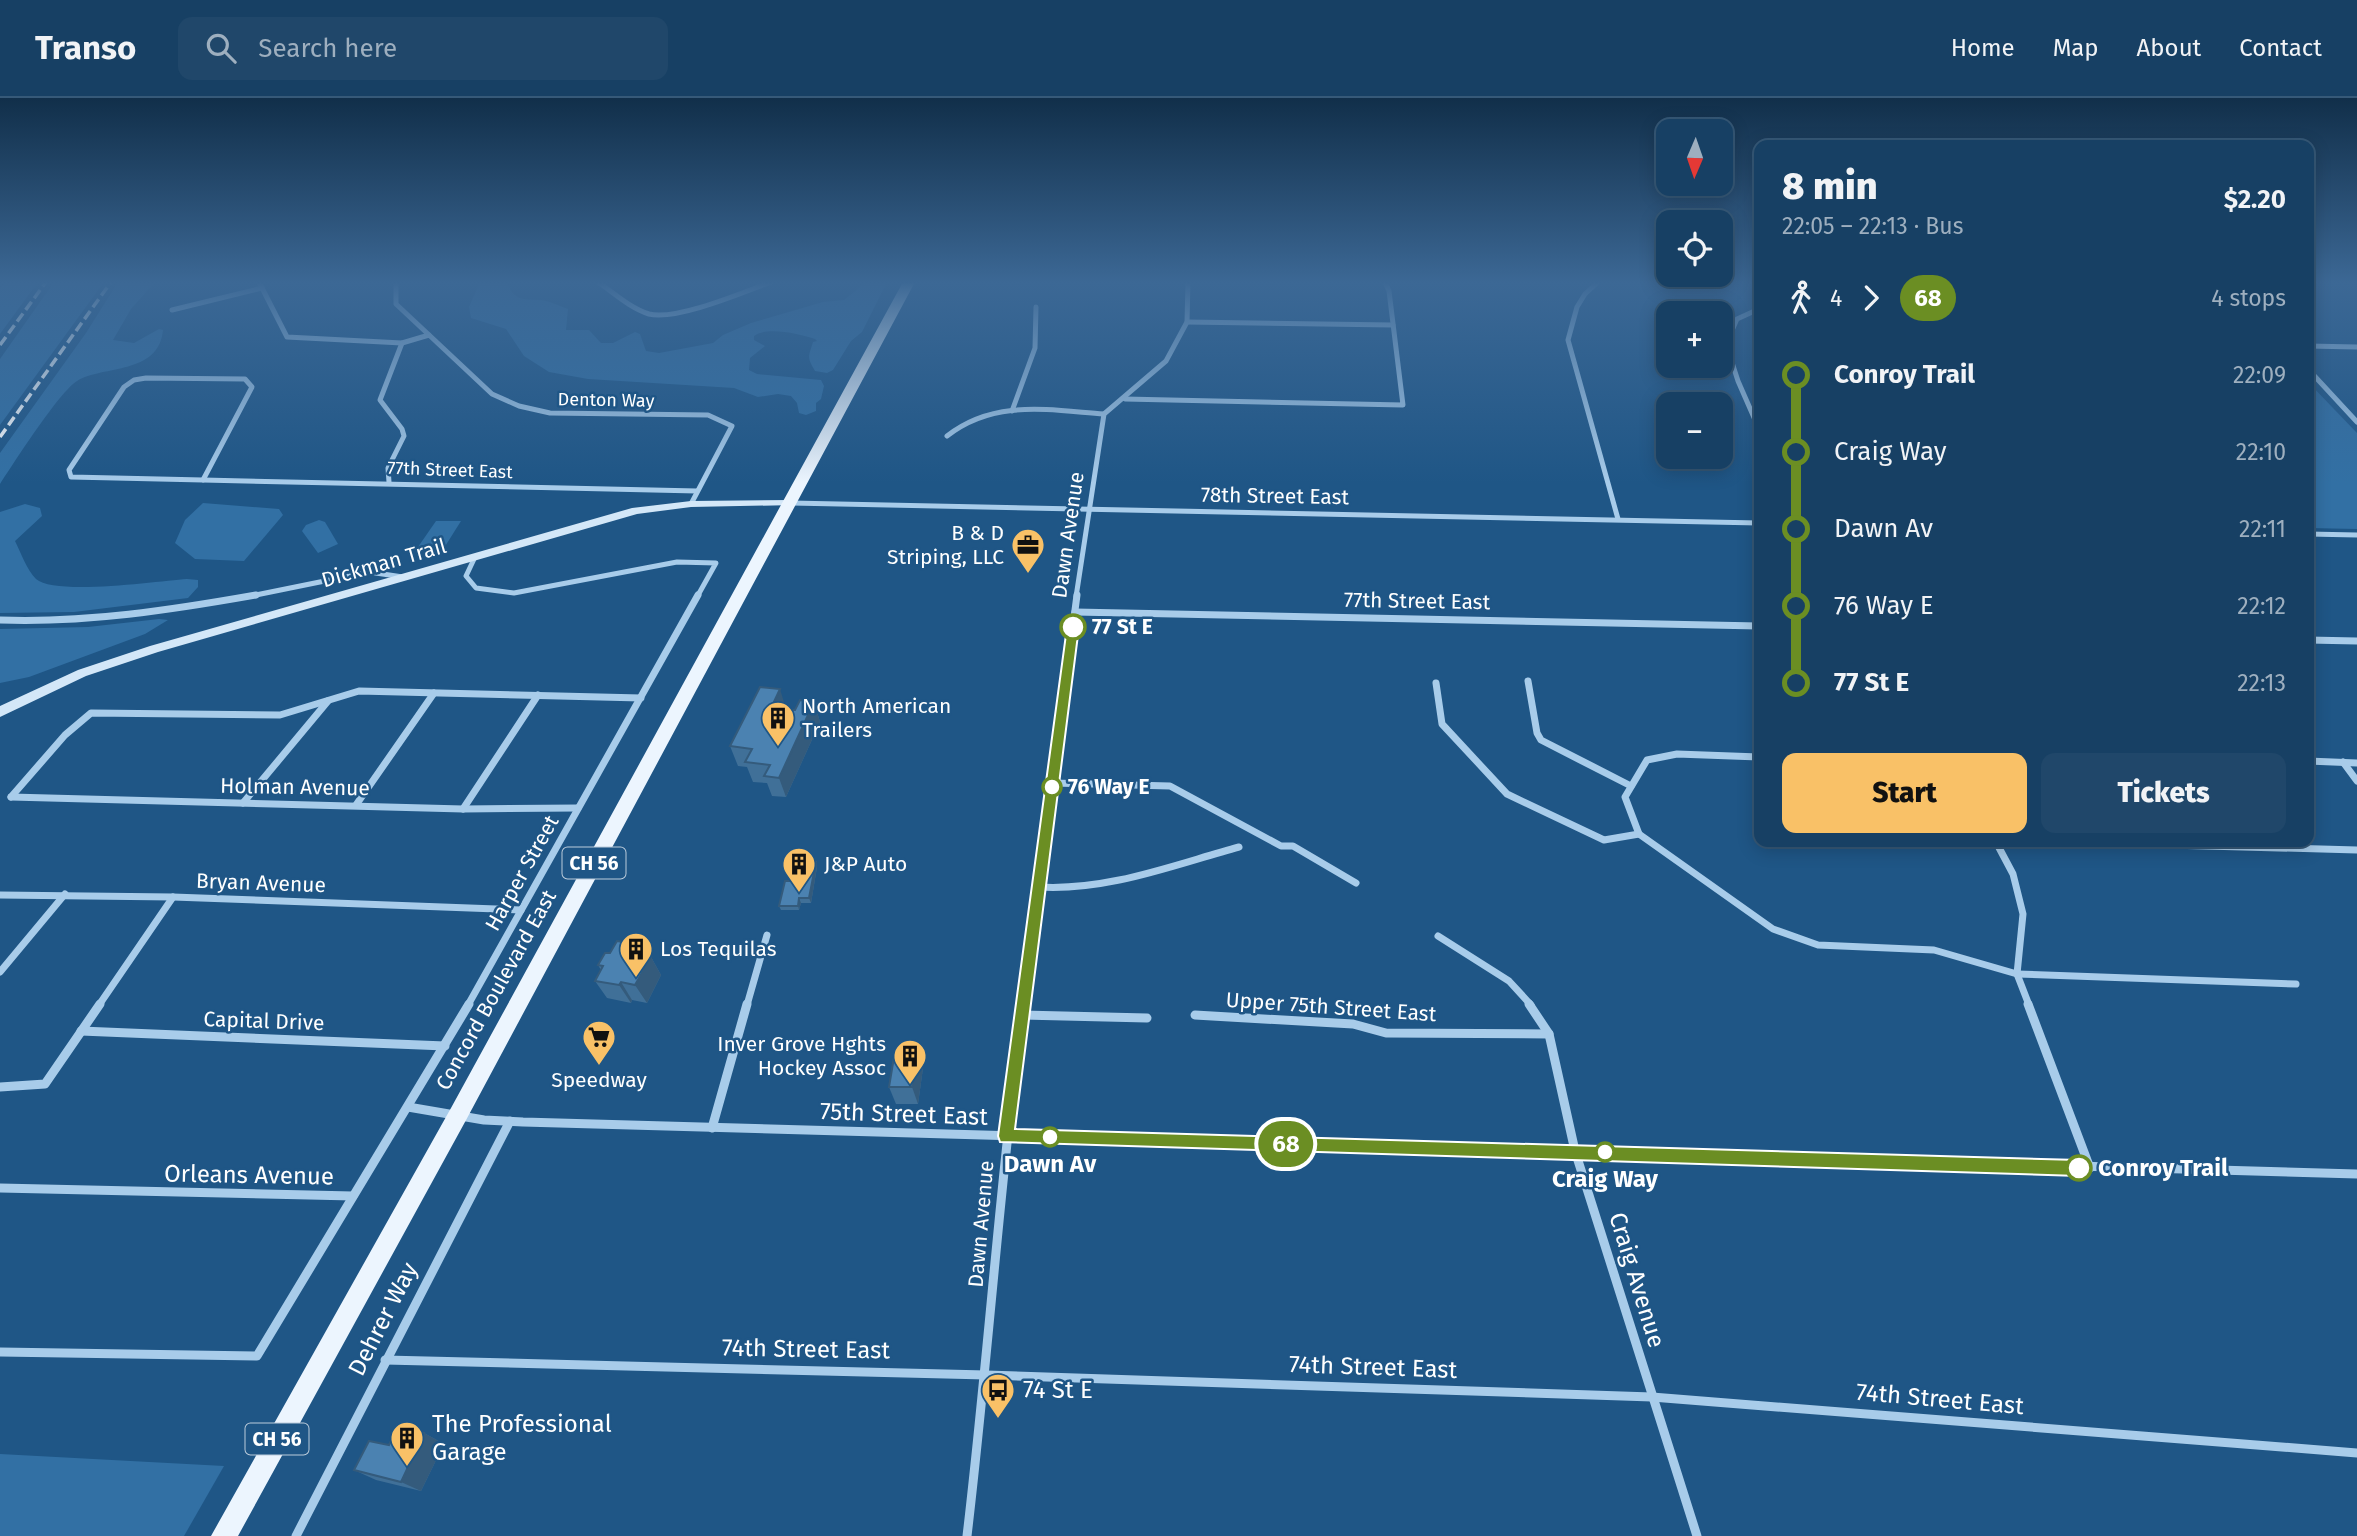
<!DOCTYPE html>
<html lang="en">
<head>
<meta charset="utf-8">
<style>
	:root { --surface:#174064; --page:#20476a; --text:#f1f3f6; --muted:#9eafbf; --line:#365978; --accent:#f9c167 }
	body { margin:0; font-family:"Fira Sans",sans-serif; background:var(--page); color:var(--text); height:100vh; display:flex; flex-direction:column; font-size:26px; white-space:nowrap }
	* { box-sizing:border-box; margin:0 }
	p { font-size:23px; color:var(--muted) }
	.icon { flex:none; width:38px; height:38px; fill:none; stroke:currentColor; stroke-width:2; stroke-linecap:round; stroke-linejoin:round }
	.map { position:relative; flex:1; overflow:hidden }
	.drawer { position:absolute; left:1754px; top:42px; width:560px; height:707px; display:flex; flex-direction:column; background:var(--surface); border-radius:14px; box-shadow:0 4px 18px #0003,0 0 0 2px var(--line) }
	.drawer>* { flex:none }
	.badge { padding:0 14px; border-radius:23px; font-size:24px; line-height:46px }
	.needle { width:46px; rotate:182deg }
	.tools { position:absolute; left:1656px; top:21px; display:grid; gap:14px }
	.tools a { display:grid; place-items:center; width:77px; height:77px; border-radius:14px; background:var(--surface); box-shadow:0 4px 18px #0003,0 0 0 2px var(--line); font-size:35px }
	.map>.badge { position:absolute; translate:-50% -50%; box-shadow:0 0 0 4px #fff }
	.legs { display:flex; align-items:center; gap:10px; height:77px; padding:0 28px; font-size:23px }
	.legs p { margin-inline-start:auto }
	.head { display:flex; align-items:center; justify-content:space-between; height:119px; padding:0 28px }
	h1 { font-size:38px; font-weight:800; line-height:52px }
	.primary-button { display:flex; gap:14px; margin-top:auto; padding:14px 28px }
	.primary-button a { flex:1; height:80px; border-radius:14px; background:var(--accent); color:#111; font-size:28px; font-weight:800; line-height:80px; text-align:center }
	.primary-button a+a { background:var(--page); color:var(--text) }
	ul { padding:0 28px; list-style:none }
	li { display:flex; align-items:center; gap:24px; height:77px; font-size:26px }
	li i { display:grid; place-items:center; width:10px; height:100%; margin:0 9px; background:currentColor }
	li i::after { content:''; width:18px; height:18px; margin:-9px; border:5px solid; border-radius:50%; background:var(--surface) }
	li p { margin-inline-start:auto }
	li:first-child i { background:linear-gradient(#0000 50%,currentColor 0) }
	li:last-child i { background:linear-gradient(currentColor 50%,#0000 0) }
	header { display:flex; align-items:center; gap:42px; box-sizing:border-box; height:98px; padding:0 35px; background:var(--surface); border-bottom:2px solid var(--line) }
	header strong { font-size:33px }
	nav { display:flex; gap:38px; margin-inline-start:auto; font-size:24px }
	.search { width:490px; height:63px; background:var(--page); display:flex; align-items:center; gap:18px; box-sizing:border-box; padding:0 24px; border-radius:14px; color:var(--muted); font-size:26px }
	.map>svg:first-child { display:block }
	.green { fill:#3270a4 }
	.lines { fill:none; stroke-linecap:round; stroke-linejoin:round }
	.street-far2 { stroke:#a8ccea; stroke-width:5 }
	.street-far1 { stroke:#a8ccea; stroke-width:7 }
	.street { stroke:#a8ccea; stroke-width:9 }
	.secondary { fill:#d3e7f8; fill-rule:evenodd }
	.primary { fill:#ecf5fe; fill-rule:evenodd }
	.rail { stroke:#fff; stroke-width:3.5; stroke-dasharray:10 4.5; stroke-linecap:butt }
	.wall { fill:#407098 }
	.shaded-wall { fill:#345b7c }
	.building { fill:#4b82b1; stroke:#345b7c; stroke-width:2 }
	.line-1 { fill:#6b8e23; stroke:#fff; stroke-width:2 }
	.stop-1-dot { fill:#fff; stroke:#6b8e23; stroke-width:3.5 }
	.labels { text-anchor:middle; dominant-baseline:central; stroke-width:5; stroke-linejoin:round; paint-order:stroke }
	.far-street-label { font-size:18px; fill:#fff; stroke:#1f5686 }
	.shield { fill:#1f5686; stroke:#bcccdb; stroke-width:2 }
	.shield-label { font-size:19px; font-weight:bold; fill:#fff }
	.street-label { font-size:21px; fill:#fff; stroke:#1f5686 }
	.poi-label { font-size:21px; fill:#fff; stroke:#1f5686; text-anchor:start }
	.stop-label { font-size:21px; font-weight:bold; fill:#fff; stroke:#1f5686; text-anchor:start }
	.near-street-label { font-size:24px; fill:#fff; stroke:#1f5686 }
	.near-stop-label { font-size:24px; font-weight:bold; fill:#fff; stroke:#1f5686 }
	.near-poi-label { font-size:24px; fill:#fff; stroke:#1f5686; text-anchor:start }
</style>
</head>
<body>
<header>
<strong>Transo</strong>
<div class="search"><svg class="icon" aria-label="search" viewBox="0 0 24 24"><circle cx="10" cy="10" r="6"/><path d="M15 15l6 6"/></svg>Search here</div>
<nav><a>Home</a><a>Map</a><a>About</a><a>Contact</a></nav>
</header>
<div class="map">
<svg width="2357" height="1438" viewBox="0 0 2357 1438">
	<rect width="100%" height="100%" fill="#1f5686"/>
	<g class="green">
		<path d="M6 184H38L0 236V190Z"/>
		<path d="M54 184H104L0 327V261Z"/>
		<path d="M118 184H155L131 211 113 242 134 245 159 231 163 232C159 277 103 267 77 283 59 294 14 365 0 386V355L86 235Z"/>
		<path d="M480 184H507C514 203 522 201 539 202 548 202 559 208 568 211L566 232H589L601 245H613L635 234 640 236 646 253 659 255 713 245 723 237 751 225 823 204 844 202 866 184H887L862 234 851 243 833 272 827 275 815 273C807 259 808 260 813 244L817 243 815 241C801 236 766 228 754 238V242L765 248 750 260 749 272 757 276 821 282 824 288 821 301 816 305V313L806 317 799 315 797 305 791 298 778 296 758 299 734 290 588 281 549 274 524 258 506 231 471 220 469 209Z"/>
		<path d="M2308 284 2357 335V431L2308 430Z"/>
		<path d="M203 405 279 411 283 417 244 463 195 461 175 445 185 422Z"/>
		<path d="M25 406 40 410 42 418 15 443C21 455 27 472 36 481 55 498 159 483 187 481L198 482V489L188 500 74 514 0 515V414Z"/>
		<path d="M319 422 325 424 338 446 318 455 302 433 306 427Z"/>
		<path d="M436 423H461L444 450 418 449Z"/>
		<path d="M159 521 168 522 145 536 29 579 0 585V531L88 529Z"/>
		<path d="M0 1356 224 1368 184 1438H0Z"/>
	</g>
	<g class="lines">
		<g class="street-far2">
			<path d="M259 184 287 239 402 245 429 237"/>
			<path d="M396 184V206L492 296 519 308 550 315 708 317 732 328 691 406"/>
			<path d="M598 184C614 195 630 210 649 216 676 223 744 194 771 184"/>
			<path d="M1598 184 1585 196 1577 209 1568 242 1618 421"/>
			<path d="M1759 211 1737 221 1726 246 1738 283 1759 331"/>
			<path d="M172 212 262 190"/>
			<path d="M1187 224 1393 227"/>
			<path d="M2308 248 2357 249"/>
			<path d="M2308 271 2357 324"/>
			<path d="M146 280 245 281 252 289 203 382 71 379 69 372 124 289 134 282Z"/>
			<path d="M1125 301 1403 307 1389 193 1385 184"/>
			<path d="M1012 313 1035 250 1036 209"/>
			<path d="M947 338C994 301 1048 312 1104 316"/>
			<path d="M203 382 697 393"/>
			<path d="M389 384 388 370 404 338 402 331 380 302 402 245"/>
			<path d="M791 405 1759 425"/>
			<path d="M2308 436 2357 437"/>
			<path d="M475 459 466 478 476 490 514 495 677 464 716 465 697 499"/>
			<path d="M246 499 369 474 403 479"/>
			<path d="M1076 499 1104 316 1166 263 1187 224 1188 184"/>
		</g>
		<g class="street-far1">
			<path d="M1075 514 1759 528"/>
			<path d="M0 522C87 525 171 512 256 497"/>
			<path d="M2308 542 2357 543"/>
			<path d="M1528 583 1537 635 1541 642 1631 688"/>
			<path d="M1436 585 1442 626 1507 696 1604 742 1639 736"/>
			<path d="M1759 659 1677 656 1647 662 1625 699 1639 736 1773 831 1818 847 1934 852 2017 876 2296 886"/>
			<path d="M2308 663 2357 665"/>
			<path d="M2343 664 2357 683"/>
			<path d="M1053 685 1170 688 1281 748H1293L1356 785"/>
			<path d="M11 699 65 637 91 615 280 617 359 593 641 600"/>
			<path d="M11 699 463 711 578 710"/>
			<path d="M243 705 328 603"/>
			<path d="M356 707 434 595"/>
			<path d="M463 711 538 597"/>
			<path d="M1996 744 2013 776 2023 816 2017 876 2029 907"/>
			<path d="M2167 744 2169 747 2357 752"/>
			<path d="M1039 789C1108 793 1173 767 1239 749"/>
			<path d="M0 797 173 799 521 812"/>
			<path d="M1438 838 1509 883 1531 907"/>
			<path d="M0 874 65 796"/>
			<path d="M99 907 173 799"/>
			<path d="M468 907 698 497"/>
			<path d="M747 907 767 837"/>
			<path d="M1023 907 1077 497"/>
		</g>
		<g class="street">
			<path d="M1529 906 1549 936 1575 1053 1697 1438"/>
			<path d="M2028 906 2090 1070"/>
			<path d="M1022 917 1147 920"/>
			<path d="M1195 917 1353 926 1386 935 1549 936"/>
			<path d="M81 933 445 948"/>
			<path d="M0 989 45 986 100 906"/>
			<path d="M408 1009 484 1022 523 1024 2357 1076"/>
			<path d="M712 1030 747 906"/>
			<path d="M0 1090 353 1098"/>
			<path d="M0 1254 257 1258 469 906"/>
			<path d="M385 1262 986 1277 1652 1299 2357 1355"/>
			<path d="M296 1438 510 1023"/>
			<path d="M967 1438C988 1261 1000 1083 1023 906"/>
		</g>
		<path class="secondary" d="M791 402 795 403V407L691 409 637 416 158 554 86 578 0 619V608L78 572 150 548 632 410 691 403Z"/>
		<path class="primary" d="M903 184H915L465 1024 238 1438H211L451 1010Z"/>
		<g class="rail">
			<path d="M0 247 46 184"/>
			<path d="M0 339 111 184"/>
		</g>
	</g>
	<g class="wall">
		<path d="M814 604 820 624 786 699 772 698 767 685 753 684 747 669 738 668 730 648 786 611 795 612Z"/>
		<path d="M816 764 817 769 811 805H801L799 812H781L779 808 794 783Z"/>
		<path d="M640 847 647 858 651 859 661 877 647 905 632 902 631 905 607 900 595 883 601 872 598 867Z"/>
		<path d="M923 970 918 1006H896L889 989Z"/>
		<path d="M424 1335 444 1346 421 1393 376 1382 354 1372 389 1347Z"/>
	</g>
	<g class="shaded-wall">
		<path d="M780 591 786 611 771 610Z"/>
		<path d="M814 604 820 624 786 699 779 680Z"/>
		<path d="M816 764 817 769 811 805 809 800Z"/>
		<path d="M799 800 801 805 799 812 798 808Z"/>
		<path d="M640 847 649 862 651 859 661 877 647 905 635 887V856Z"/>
		<path d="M621 884 632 902 631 905 619 887Z"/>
		<path d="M918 953 923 970 918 1006 912 989Z"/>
		<path d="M424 1335 444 1346 421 1393 401 1384Z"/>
	</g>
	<g class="building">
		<path d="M760 589 780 591 771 610 795 612 800 602 814 604 779 680 764 678 770 667 745 664 752 651 730 648Z"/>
		<path d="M799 764H816L809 800H799L798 808H779L785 783H794Z"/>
		<path d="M617 843 640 847 635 856 651 859 635 887 621 884 619 887 595 883 603 868 598 867 605 855H610Z"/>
		<path d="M895 953H918L912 989H889Z"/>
		<path d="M397 1330 424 1335 401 1384 354 1372 369 1343 389 1347Z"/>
	</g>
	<linearGradient id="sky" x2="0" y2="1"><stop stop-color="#112f4a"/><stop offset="0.48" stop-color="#3c6895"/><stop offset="1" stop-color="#3c6895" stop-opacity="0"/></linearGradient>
	<rect width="2357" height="385" fill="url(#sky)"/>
	<path class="line-1" d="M1073 525 1079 529 1015 1031 2079 1062 2085 1064 2088 1070 2085 1075 2079 1078 1000 1044 998 1038 1067 529Z"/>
	<defs>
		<symbol id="office-pin" viewBox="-11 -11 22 30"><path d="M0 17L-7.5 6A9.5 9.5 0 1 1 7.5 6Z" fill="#f9c167" stroke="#1f5686"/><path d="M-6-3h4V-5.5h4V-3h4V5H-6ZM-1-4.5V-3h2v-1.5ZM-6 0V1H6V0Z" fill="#111"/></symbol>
		<symbol id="building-pin" viewBox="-11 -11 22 30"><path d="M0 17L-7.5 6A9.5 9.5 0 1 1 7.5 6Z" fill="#f9c167" stroke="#1f5686"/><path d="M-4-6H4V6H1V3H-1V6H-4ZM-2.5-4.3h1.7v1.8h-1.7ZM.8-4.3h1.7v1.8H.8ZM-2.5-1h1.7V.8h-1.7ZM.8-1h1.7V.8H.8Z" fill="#111"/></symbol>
		<symbol id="supermarket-pin" viewBox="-11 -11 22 30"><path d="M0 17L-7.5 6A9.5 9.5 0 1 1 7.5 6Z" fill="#f9c167" stroke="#1f5686"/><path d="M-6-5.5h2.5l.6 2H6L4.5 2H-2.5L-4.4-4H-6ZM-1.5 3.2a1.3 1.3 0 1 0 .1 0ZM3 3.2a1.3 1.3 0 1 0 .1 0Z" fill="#111"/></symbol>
		<symbol id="bus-pin" viewBox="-11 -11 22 30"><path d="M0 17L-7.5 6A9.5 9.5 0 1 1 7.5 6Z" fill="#f9c167" stroke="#1f5686"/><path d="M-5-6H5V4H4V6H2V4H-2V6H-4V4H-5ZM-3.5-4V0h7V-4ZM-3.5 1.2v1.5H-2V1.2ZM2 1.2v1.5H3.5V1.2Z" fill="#111"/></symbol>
	</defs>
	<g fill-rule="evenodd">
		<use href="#office-pin" x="1009" y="428" width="38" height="52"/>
		<use href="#building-pin" x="759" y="601" width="38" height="52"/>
		<use href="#building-pin" x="780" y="747" width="38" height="52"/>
		<use href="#building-pin" x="617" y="832" width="38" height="52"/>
		<use href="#supermarket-pin" x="580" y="920" width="38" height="52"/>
		<use href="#building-pin" x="891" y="939" width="38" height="52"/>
		<use href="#bus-pin" x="979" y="1273" width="38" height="52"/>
		<use href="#building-pin" x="388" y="1321" width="38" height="52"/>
	</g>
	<g class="stop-1-dot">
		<circle cx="1073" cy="529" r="12"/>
		<circle cx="1052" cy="689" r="9"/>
		<circle cx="1050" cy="1039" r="9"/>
		<circle cx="1605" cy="1054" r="9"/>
		<circle cx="2079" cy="1070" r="12"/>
	</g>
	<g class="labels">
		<g class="far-street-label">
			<text transform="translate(606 302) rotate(1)">Denton Way</text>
			<text transform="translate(450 372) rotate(2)">77th Street East</text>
		</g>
		<g class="shield">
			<rect x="562.5" y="749.5" width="63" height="31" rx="5"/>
			<rect x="245.5" y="1325.5" width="63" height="31" rx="5"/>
		</g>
		<g class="shield-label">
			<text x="594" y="765">CH 56</text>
			<text x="277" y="1341">CH 56</text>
		</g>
		<g class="street-label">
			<text transform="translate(1275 398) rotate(1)">78th Street East</text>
			<text transform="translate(1068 437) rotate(-82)">Dawn Avenue</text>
			<text transform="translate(384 465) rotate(-16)">Dickman Trail</text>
			<text transform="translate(1417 503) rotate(1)">77th Street East</text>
			<text transform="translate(295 689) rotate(1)">Holman Avenue</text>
			<text transform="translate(522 775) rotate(-61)">Harper Street</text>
			<text transform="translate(261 785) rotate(2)">Bryan Avenue</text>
			<text transform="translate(496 892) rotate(-61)">Concord Boulevard East</text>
			<text transform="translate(1331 909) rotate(4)">Upper 75th Street East</text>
			<text transform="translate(264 923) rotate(2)">Capital Drive</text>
			<text transform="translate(981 1126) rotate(-85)">Dawn Avenue</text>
		</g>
		<g class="poi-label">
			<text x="1004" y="435" text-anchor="end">B &amp; D<tspan x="1004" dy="24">Striping, LLC</tspan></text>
			<text x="802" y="608">North American<tspan x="802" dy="24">Trailers</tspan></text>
			<text x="824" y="766">J&amp;P Auto</text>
			<text x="660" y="851">Los Tequilas</text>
			<text x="886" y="946" text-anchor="end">Inver Grove Hghts<tspan x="886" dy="24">Hockey Assoc</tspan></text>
			<text x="599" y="982" text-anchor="middle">Speedway</text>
		</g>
		<g class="stop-label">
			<text x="1092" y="529">77 St E</text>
			<text x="1068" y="689">76 Way E</text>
		</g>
		<g class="near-street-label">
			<text transform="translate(904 1016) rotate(2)">75th Street East</text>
			<text transform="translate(249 1077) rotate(1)">Orleans Avenue</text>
			<text transform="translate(1637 1182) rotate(73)">Craig Avenue</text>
			<text transform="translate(383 1221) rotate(-63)">Dehrer Way</text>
			<text transform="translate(806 1251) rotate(1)">74th Street East</text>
			<text transform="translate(1373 1269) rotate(2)">74th Street East</text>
			<text transform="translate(1940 1301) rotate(5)">74th Street East</text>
		</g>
		<g class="near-stop-label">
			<text x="1050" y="1066">Dawn Av</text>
			<text x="2098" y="1070" text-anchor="start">Conroy Trail</text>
			<text x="1605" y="1081">Craig Way</text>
		</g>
		<g class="near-poi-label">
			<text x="1023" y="1292">74 St E</text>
			<text x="432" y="1326">The Professional<tspan x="432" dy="28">Garage</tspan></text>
		</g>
	</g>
</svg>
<div class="tools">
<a><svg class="needle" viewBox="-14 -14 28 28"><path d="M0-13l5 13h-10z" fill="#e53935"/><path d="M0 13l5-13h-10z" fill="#9eafbf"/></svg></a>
<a><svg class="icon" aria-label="locate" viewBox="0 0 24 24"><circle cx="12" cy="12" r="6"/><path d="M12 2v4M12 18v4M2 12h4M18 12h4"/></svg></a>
<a>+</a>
<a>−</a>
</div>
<b class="badge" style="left:1286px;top:1046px;background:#6b8e23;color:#fff">68</b>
<section class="drawer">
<div class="head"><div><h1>8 min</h1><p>22:05 – 22:13 · Bus</p></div><b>$2.20</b></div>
<div class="legs"><svg class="icon" aria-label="walk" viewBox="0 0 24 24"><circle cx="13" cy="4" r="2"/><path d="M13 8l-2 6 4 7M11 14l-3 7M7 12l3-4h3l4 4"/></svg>4<svg class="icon" aria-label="forward" viewBox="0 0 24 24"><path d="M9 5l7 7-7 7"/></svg><b class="badge" style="background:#6b8e23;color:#fff">68</b><p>4 stops</p></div>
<ul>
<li><i style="color:#6b8e23"></i><b>Conroy Trail</b><p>22:09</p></li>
<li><i style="color:#6b8e23"></i><span>Craig Way</span><p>22:10</p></li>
<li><i style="color:#6b8e23"></i><span>Dawn Av</span><p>22:11</p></li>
<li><i style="color:#6b8e23"></i><span>76 Way E</span><p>22:12</p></li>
<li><i style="color:#6b8e23"></i><b>77 St E</b><p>22:13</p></li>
</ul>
<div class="primary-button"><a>Start</a><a>Tickets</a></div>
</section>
</div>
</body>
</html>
